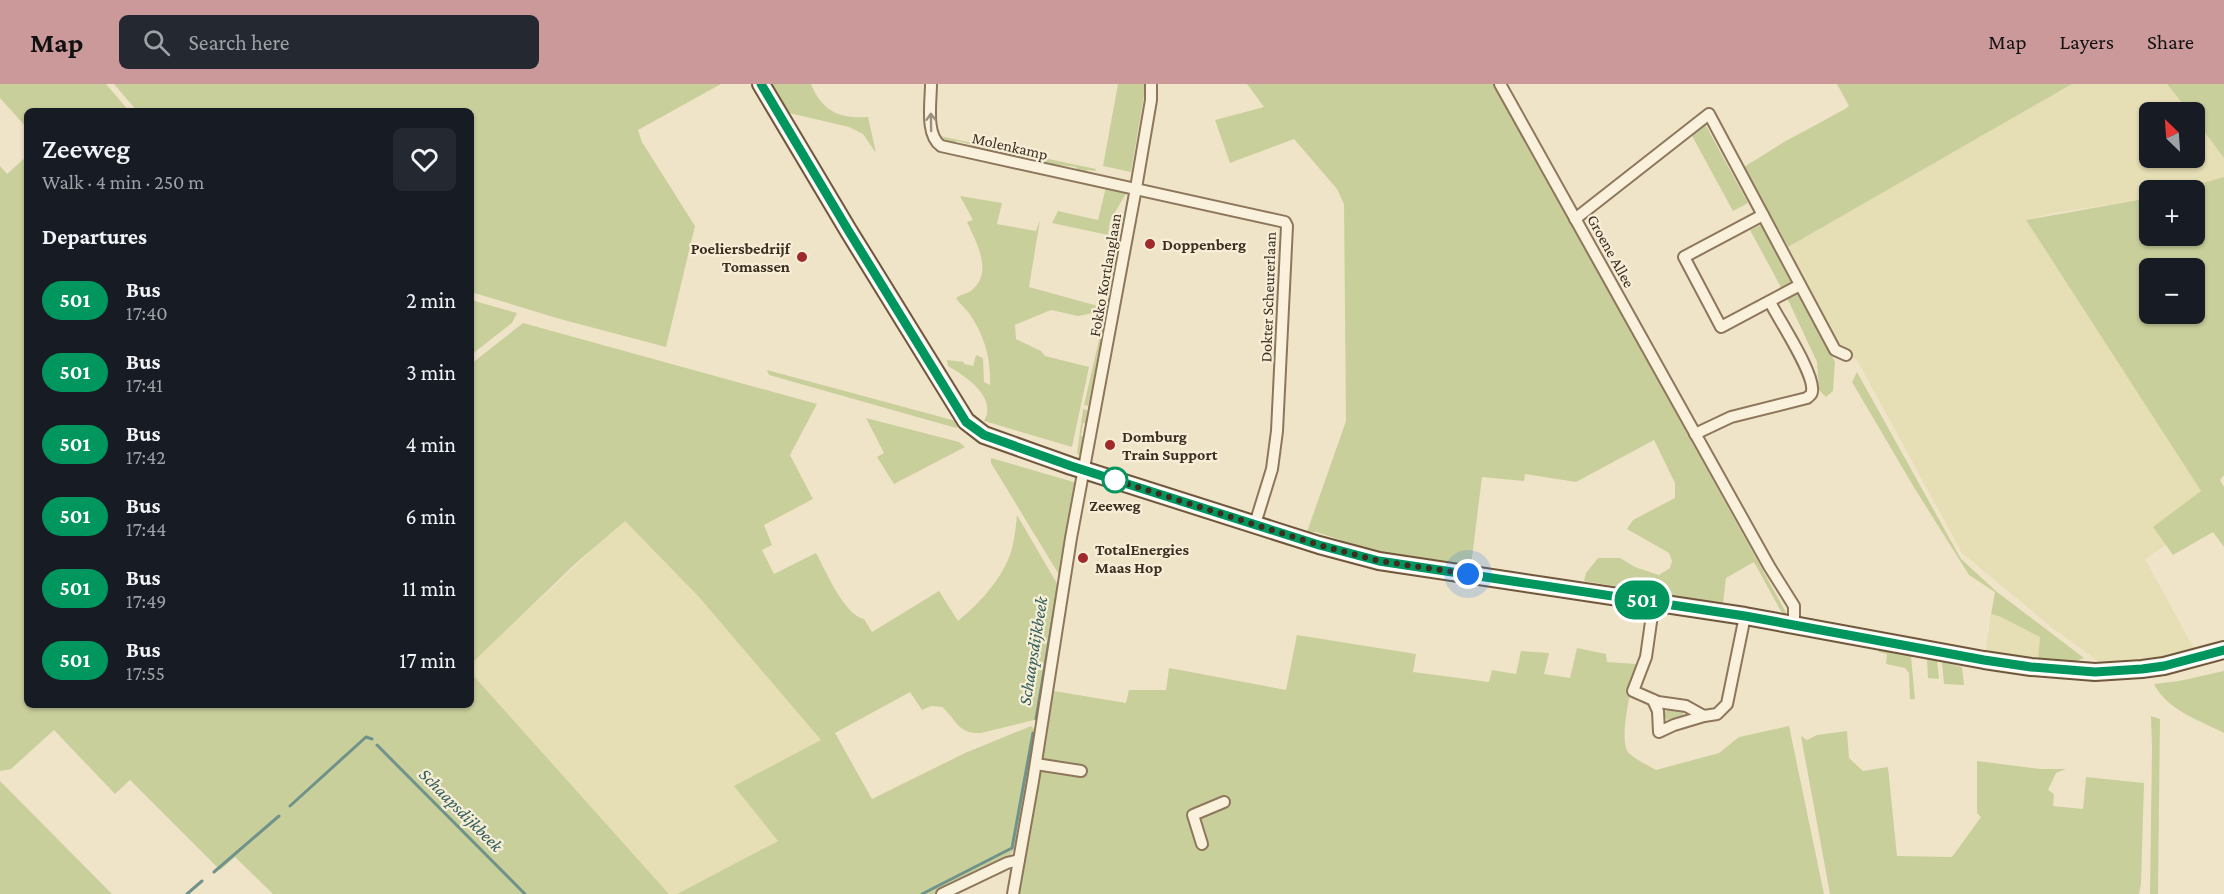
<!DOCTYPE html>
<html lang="en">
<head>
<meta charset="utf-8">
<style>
	:root { --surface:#171b24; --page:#242831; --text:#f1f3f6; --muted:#9ea1a6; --accent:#cc999b }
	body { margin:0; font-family:"Crimson Pro",serif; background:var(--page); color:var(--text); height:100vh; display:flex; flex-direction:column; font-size:22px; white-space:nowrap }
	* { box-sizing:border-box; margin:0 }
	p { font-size:20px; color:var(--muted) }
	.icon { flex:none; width:33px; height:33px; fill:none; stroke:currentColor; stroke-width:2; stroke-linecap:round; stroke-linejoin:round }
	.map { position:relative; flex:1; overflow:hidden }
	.details { position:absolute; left:24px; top:24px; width:450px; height:600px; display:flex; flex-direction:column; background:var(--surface); border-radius:9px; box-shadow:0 2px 4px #0004 }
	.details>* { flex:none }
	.badge { padding:0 12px; border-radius:20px; font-size:21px; line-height:39px }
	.needle { width:39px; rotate:335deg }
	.tools { position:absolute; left:2139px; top:18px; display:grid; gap:12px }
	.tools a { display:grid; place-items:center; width:66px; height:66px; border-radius:9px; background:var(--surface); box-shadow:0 2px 4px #0004; font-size:30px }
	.you { position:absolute; width:30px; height:30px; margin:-15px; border:4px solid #fff; border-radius:50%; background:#1a73e8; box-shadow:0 0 0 9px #1a73e833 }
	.map>.badge { position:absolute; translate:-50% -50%; box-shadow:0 0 0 3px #fff }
	h2 { padding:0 18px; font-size:22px; line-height:54px }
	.round { display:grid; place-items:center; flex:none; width:63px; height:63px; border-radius:9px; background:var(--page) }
	.headline { display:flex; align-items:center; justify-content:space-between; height:102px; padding:0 18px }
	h1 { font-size:28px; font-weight:600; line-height:45px }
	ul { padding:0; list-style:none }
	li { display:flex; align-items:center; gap:18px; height:72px; padding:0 18px }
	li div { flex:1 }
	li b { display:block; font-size:22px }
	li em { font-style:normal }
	li .badge { min-width:66px; font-weight:700; text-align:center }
	header { display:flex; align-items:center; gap:36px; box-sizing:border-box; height:84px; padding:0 30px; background:var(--accent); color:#111 }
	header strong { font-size:28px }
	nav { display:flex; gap:33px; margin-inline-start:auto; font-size:21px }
	.search { width:420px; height:54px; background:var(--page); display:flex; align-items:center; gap:15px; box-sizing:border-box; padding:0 21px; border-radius:9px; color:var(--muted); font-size:22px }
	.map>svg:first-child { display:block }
	.farmland { fill:#e6deb5 }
	.green { fill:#c9cf9b; fill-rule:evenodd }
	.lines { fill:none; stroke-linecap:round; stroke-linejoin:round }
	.stream { stroke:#6f938a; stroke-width:3 }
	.minor-casing { stroke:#8d765c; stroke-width:14 }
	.secondary-casing { stroke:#6f573f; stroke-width:20 }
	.minor { stroke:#faf1dc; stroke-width:10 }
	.secondary { stroke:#faf1dc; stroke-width:16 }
	.oneway { stroke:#9c907e }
	.line-casing { stroke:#fff; stroke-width:14 }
	.line { stroke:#00965e; stroke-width:9 }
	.walk { stroke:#3d2e20; stroke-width:6; stroke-dasharray:0 10.8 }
	.poi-dot { fill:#9e2a2b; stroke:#f7eed8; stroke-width:2 }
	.stop-dot { fill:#fff; stroke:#00965e; stroke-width:3 }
	.labels { text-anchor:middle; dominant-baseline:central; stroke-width:4.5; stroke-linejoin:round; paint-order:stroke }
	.street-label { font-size:16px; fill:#3d2e20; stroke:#f7eed8 }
	.poi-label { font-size:16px; font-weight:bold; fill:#3d2e20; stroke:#f7eed8; text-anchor:start }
	.stop-label { font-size:16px; font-weight:bold; fill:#3d2e20; stroke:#f7eed8 }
	.water-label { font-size:18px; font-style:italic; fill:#2f5d5a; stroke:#f7eed8 }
</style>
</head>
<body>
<header>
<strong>Map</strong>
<div class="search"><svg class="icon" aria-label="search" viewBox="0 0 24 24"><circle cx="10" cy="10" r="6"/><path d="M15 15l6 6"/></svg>Search here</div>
<nav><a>Map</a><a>Layers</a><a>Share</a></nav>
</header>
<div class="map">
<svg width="2224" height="810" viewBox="0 0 2224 810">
	<rect width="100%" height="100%" fill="#f0e4c8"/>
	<g class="farmland">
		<path d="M2072 0H2167L2189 28H2150V74H2194L2195 35 2224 74V93L2178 106H2150L2149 114 2049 130 2026 136 2201 407 2154 443 2166 461 2145 475 2197 570 2099 578 2051 543 1962 469 1857 276 1838 262 1788 163Z"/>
		<path d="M624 436 699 513 821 656 778 757 677 810H669L471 589V580Z"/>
		<path d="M1991 530 2001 533 2040 553 2038 576 1996 569 1992 571 1985 570Z"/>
	</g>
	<g class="green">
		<path d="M0 0H106L129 27H27V44L0 14Z"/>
		<path d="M114 0H721L638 46 642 58 695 142 666 263 560 235 471 208V27H137Z"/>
		<path d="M772 0H811C822 27 839 35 868 33L876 69 863 50 849 43 789 29Z"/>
		<path d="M1118 0H1146L1131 88 1103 82Z"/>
		<path d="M1247 0H1494L1788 532 1783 531 1754 478 1726 494 1723 520 1584 497 1586 489 1598 474H1620L1635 483 1659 491 1670 484 1672 477 1669 469 1627 445 1633 436 1675 414V399L1654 356 1576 398 1525 390 1524 397 1482 393 1471 482C1428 476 1385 471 1342 460L1341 456 1316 448H1307L1346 337 1344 120 1337 105 1294 55 1230 79 1215 36 1264 23Z"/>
		<path d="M1837 0H2072L1788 163 1744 83 1784 58 1845 25 1849 22Z"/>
		<path d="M2167 0H2224V74L2195 35 2194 28H2189Z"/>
		<path d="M1705 40 1748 119 1733 127 1691 50Z"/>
		<path d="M940 52 1032 72 1028 76C1012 73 1000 67 984 63L980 65 972 64 969 60 957 57 953 60 941 56Z"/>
		<path d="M27 72V621H471V589L669 810H273L235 773 220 786 130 696 115 710 54 646 11 685 0 687V82L7 90Z"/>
		<path d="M1039 73 1096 85 1095 87 1088 86 1083 89 1078 88 1076 83 1042 79Z"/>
		<path d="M2224 93V391L2220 396 2224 403V463L2213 448 2173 471 2153 443 2201 407 2026 136 2149 114 2150 152H2194V106H2178ZM2150 184H2194V230H2150Z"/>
		<path d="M1106 103 1128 106 1110 137 1108 151 1052 139 1058 127 1098 136Z"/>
		<path d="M960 112 1002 119 997 140 1036 147 1040 136 1029 203 1098 222 1093 229 1078 232 1051 226 1015 241 1016 255 1041 267 1045 272 1089 283 1072 363 984 337C998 313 965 292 948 282L947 276 964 278V280L973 282 976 271 983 274 984 298 990 301C991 273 984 251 969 229 965 224 960 220 956 214 961 210 968 210 973 205 993 187 976 158 967 138L973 136Z"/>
		<path d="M1765 139 1835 278 1833 307 1826 313 1819 306 1817 278 1789 218 1750 146Z"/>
		<path d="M471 216 517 229 512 239 471 271Z"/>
		<path d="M523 239 817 320 790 371 813 415 764 441 772 461 762 466 774 490 816 469C826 487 844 531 864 535L872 548 939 507 958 537C981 518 1007 490 1013 460 1015 451 1016 441 1017 431L1059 503 1038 635 981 649C957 650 957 636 942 623L931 622 922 626 910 608 835 649 872 715 965 669 1031 642 1036 647 1018 760 1008 774 935 810H677L778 757 734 702 821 656 699 513 625 437 576 479 471 580V280Z"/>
		<path d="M1102 243 1105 244 1088 322 1084 321Z"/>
		<path d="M767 286 956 337 959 342 956 344 769 291Z"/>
		<path d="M1857 288 1961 475 1997 508 2084 574 2071 579 2038 576 2040 553 2001 533 1991 530 1995 508 1969 491 1915 405 1852 298Z"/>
		<path d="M1083 325 1087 326 1086 335 1089 336V340L1083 339 1081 352 1086 353 1083 372 1077 370Z"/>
		<path d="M866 334 959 358 965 363 894 400 877 373 884 369Z"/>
		<path d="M991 374 1077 399 1061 494 991 379Z"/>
		<path d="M1297 551 1416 570 1413 588 1489 598 1492 586 1516 590 1521 567 1549 569 1544 590 1570 594 1577 564 1606 570 1607 578 1637 580C1633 596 1618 655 1628 668 1634 675 1648 681 1656 686L1719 669 1739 653 1789 642 1824 810H1019L1054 607 1126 619 1129 606H1166L1169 584 1286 606Z"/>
		<path d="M1878 565 1911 572 1915 615H1910L1909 589 1905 584 1886 580 1887 570 1879 568Z"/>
		<path d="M1927 576 1937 577 1939 595 1928 594Z"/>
		<path d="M1942 578 1962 583 1964 601 1944 600Z"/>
		<path d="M2224 587V649C2199 636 2167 626 2154 600L2179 597Z"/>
		<path d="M1667 626 1683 629 1684 631 1667 636 1663 631Z"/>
		<path d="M2151 632 2160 635 2158 810H2150L2152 665Z"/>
		<path d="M1847 647 1849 674 1863 687 1888 683 1897 772 1952 773 1981 733 1977 729V677L2041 685H2066L2056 689 2048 706 2054 710 2053 722 2083 725 2086 693 2144 699 2141 800 2139 810H1830L1801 652 1807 656 1817 651Z"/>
		<path d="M0 697 112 810H0Z"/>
	</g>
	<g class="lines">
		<g class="stream">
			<path d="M1036 635 1058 504"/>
			<path d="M377 661 525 810"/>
			<path d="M290 722 366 653 372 655"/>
			<path d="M214 788 279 732"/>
			<path d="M187 810 202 797"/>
			<path d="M922 810 1012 764 1033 649"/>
		</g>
		<defs>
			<g id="minor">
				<path d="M931 0C931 18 925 51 941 62L1285 138 1287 142 1277 347 1272 385 1255 440"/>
				<path d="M1500 0 1769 482 1794 522V541"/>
				<path d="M1763 131 1684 173 1721 243 1800 201"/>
				<path d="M1575 135 1709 30 1835 266 1846 271"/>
				<path d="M1695 350 1731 333 1807 314C1810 311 1812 311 1812 307 1815 290 1779 236 1770 218"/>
				<path d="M1654 517 1646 573 1633 607 1658 618 1686 622 1704 632 1717 630 1727 620 1745 532"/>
				<path d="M1653 616 1658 627 1659 648 1674 641 1704 632"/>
				<path d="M1036 680 1081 687"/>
				<path d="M1202 760 1193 731 1224 718"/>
				<path d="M942 810 1007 779 1019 776"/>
				<path d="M1013 810 1033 697 1071 454 1136 104 1151 16V0"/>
			</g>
			<path id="secondary" d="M761 0 848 146 966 337 984 351 1071 382 1319 461 1379 477 1745 532 1984 576 2031 583 2095 588 2142 585 2164 582 2224 566"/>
		</defs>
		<use href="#minor" class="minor-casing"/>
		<use href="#secondary" class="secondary-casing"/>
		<use href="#minor" class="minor"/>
		<use href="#secondary" class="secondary"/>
	</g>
	<defs><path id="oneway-shaft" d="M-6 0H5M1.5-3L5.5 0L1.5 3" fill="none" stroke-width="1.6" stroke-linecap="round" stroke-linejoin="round" transform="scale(1.5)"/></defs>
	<use class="oneway" href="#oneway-shaft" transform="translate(931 38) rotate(-91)"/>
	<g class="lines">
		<defs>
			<path id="line" d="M761 0 848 146 966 338 984 351 1071 382 1319 461 1379 477 1745 532 1984 576 2031 583 2095 588 2142 585 2164 582 2224 566"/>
		</defs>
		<use href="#line" class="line-casing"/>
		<use href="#line" class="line"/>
		<path class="walk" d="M1115 396 1106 393 1319 461 1379 477 1468 490"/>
	</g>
	<g class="poi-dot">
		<circle cx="1150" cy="160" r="6"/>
		<circle cx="802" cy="173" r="6"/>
		<circle cx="1110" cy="361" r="6"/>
		<circle cx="1083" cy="474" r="6"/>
	</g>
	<circle class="stop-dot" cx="1115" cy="396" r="12"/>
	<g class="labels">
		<g class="street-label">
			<text transform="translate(1010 62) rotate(13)">Molenkamp</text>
			<text transform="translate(1611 167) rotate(61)">Groene Allee</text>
			<text transform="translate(1105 191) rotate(-80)">Fokko Kortlanglaan</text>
			<text transform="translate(1268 213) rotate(-88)">Dokter Scheurerlaan</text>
		</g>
		<g class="poi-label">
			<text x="1162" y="160">Doppenberg</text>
			<text x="790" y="164" text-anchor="end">Poeliersbedrijf<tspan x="790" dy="18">Tomassen</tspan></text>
			<text x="1122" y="352">Domburg<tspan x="1122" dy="18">Train Support</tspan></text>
			<text x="1095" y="465">TotalEnergies<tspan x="1095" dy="18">Maas Hop</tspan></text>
		</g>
		<g class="stop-label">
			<text x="1115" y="421">Zeeweg</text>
		</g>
		<g class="water-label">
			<text transform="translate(1033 567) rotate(-81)">Schaapsdijkbeek</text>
			<text transform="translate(461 726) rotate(45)">Schaapsdijkbeek</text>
		</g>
	</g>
</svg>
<div class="tools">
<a><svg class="needle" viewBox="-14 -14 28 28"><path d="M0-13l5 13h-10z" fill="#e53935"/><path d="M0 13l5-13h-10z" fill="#9ea1a6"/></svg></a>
<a>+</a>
<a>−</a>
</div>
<div class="you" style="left:1468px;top:490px"></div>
<b class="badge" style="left:1642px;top:516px;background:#00965e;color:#fff">501</b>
<section class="details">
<div class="headline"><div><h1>Zeeweg</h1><p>Walk · 4 min · 250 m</p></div><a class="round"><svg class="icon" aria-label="heart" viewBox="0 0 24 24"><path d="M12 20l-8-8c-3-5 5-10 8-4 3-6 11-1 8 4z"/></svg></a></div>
<h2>Departures</h2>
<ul>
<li><span class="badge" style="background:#00965e;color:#fff">501</span><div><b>Bus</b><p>17:40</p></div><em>2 min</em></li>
<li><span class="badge" style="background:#00965e;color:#fff">501</span><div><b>Bus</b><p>17:41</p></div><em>3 min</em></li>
<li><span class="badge" style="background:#00965e;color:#fff">501</span><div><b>Bus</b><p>17:42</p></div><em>4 min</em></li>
<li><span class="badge" style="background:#00965e;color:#fff">501</span><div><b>Bus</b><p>17:44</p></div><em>6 min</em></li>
<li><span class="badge" style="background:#00965e;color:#fff">501</span><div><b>Bus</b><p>17:49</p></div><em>11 min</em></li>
<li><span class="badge" style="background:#00965e;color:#fff">501</span><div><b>Bus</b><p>17:55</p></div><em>17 min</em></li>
</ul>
</section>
</div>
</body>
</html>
